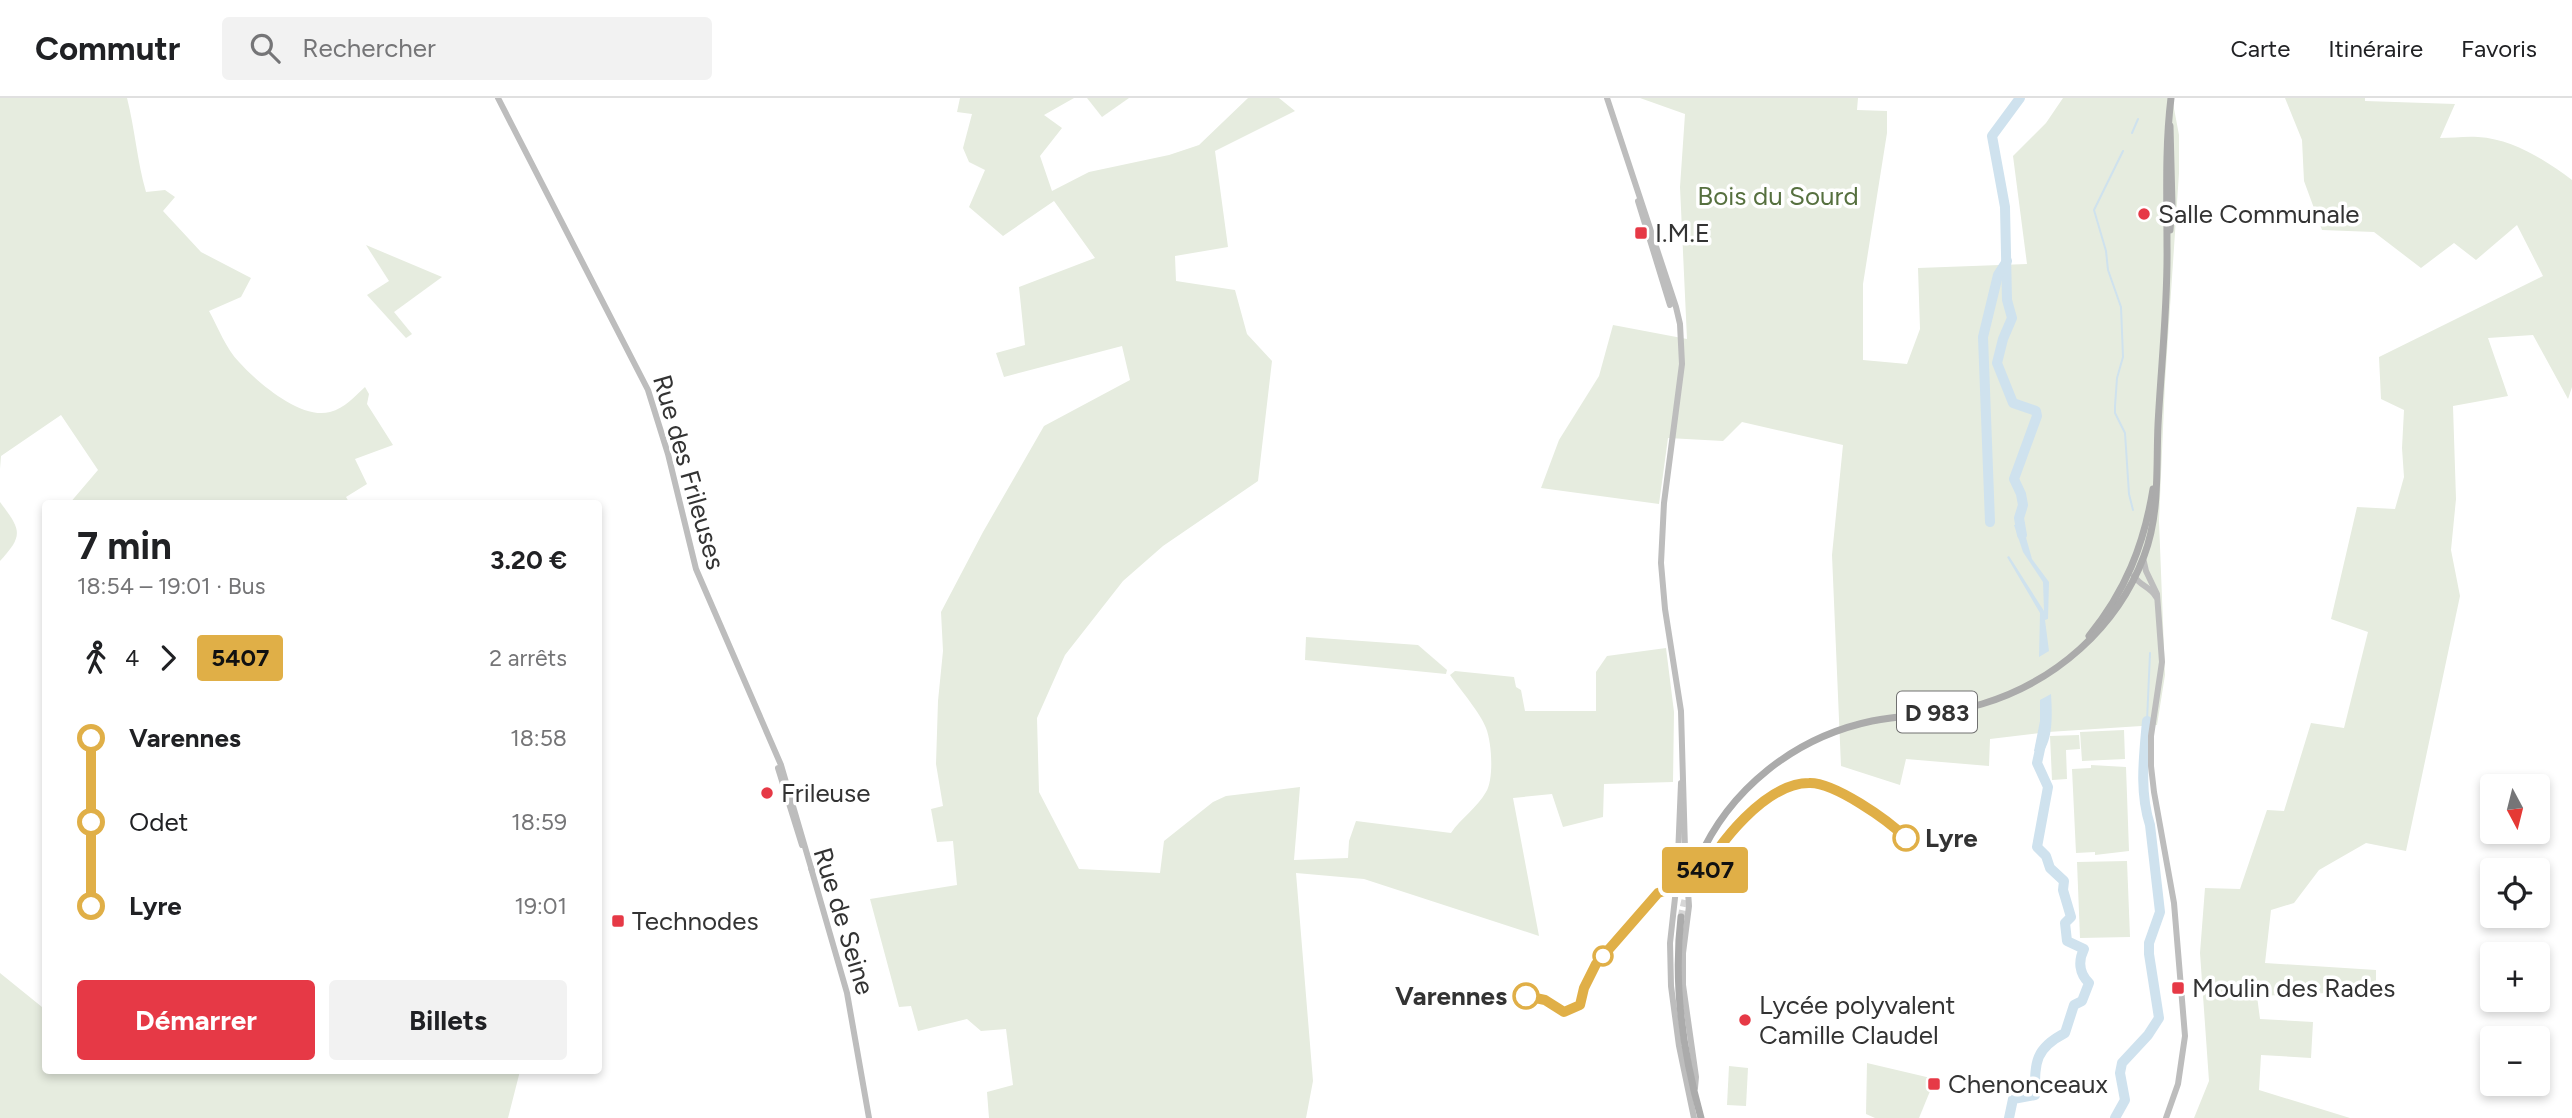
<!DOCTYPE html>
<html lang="fr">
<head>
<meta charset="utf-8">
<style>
	:root { --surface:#fff; --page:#f2f2f2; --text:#202124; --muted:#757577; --line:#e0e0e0; --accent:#e63946 }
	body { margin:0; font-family:Figtree,sans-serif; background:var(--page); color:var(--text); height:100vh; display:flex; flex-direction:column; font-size:26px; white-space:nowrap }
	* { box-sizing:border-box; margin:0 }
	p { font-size:23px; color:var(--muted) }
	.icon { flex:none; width:38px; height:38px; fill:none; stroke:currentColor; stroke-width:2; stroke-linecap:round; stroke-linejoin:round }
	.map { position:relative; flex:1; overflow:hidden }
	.panel { position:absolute; left:42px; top:402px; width:560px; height:574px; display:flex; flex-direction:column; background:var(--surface); border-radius:7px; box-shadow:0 4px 10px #0003 }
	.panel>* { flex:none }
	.badge { padding:0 14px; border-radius:5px; font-size:24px; line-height:46px }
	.needle { width:46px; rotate:173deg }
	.tools { position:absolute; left:2480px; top:676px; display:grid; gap:14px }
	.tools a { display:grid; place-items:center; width:70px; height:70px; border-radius:7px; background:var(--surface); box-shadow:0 4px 10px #0003; font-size:35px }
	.map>.badge { position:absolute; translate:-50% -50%; box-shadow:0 0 0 4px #fff }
	.legs { display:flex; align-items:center; gap:10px; height:77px; padding:0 35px; font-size:23px }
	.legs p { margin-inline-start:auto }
	.summary { display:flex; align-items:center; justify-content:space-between; height:119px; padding:0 35px }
	h1 { font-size:38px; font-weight:700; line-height:52px }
	.primary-button { display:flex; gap:14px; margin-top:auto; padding:14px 35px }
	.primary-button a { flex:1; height:80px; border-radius:7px; background:var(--accent); color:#fff; font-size:28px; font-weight:700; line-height:80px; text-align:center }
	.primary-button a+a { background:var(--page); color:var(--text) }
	ul { padding:0 35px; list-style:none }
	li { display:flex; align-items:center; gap:24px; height:84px; font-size:26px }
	li i { display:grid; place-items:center; width:10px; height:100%; margin:0 9px; background:currentColor }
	li i::after { content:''; width:18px; height:18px; margin:-9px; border:5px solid; border-radius:50%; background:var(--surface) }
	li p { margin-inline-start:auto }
	li:first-child i { background:linear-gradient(#0000 50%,currentColor 0) }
	li:last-child i { background:linear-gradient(currentColor 50%,#0000 0) }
	header { display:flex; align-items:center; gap:42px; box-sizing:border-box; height:98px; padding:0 35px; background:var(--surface); border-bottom:2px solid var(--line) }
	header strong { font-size:33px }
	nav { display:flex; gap:38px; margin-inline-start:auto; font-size:24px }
	.search { width:490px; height:63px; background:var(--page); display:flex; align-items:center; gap:18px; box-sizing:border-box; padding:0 24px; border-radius:7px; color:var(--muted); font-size:26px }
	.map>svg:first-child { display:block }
	.green { fill:#e6ecdf }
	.water { fill:#cfe2ee }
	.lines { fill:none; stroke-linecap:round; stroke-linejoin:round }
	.stream { stroke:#cfe2ee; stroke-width:2 }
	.river { stroke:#cfe2ee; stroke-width:10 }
	.primary-tunnel { stroke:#d6d6d6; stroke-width:7; stroke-dasharray:7 3.5; stroke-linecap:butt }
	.secondary { stroke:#bdbdbd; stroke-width:6 }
	.primary { stroke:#ababab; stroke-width:7 }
	.line-1-casing { stroke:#fff; stroke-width:16 }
	.line-1 { stroke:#e0af47; stroke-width:10 }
	.poi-dot { fill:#e63946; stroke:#fff; stroke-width:2.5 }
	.stop-1-dot { fill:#fff; stroke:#e0af47; stroke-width:3.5 }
	.labels { text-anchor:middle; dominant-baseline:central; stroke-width:7; stroke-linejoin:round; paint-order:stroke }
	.shield { fill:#fff; stroke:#707070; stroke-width:2 }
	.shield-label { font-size:24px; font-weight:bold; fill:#333 }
	.park-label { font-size:26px; fill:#56703f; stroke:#fff }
	.poi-label { font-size:26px; fill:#333; stroke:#fff; text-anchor:start }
	.street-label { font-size:26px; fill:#333; stroke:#fff }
	.stop-label { font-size:26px; font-weight:bold; fill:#333; stroke:#fff; text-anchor:start }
</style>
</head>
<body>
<header>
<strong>Commutr</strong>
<div class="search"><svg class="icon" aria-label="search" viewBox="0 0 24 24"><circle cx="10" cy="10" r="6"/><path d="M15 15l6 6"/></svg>Rechercher</div>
<nav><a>Carte</a><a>Itinéraire</a><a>Favoris</a></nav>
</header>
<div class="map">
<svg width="2572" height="1020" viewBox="0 0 2572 1020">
	<rect width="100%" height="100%" fill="#fff"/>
	<g class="green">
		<path d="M0 0H127C135 31 137 63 146 94L165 92 175 99 163 113 201 154 251 180 241 199 209 213C218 229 226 251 239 264 257 284 301 322 330 314 345 310 354 299 365 289L369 296 367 306 393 347 355 361 367 386 346 399 350 406H69L98 372 61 317 1 358 0 371Z"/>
		<path d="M960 0H1074L1044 17 1062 30 1040 58 1052 93 1089 74 1169 57 1199 47 1248 0H1279L1295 13 1215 53 1228 149 1175 158 1176 183 1235 192 1247 236 1272 263 1258 383 1163 448 1123 483 1065 557 1037 620 1039 694 1079 771 1160 775 1164 743 1213 704 1226 698 1300 689 1294 762 1348 760 1349 743 1356 723 1451 735C1461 720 1477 710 1486 694 1494 681 1492 645 1486 630 1481 616 1460 591 1450 577L1455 573 1514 579 1516 589 1521 592 1525 613H1596V574L1607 558 1666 550 1674 614 1673 684 1604 686 1603 719 1563 729 1552 696 1513 700 1539 838 1364 781 1296 775 1313 983 1306 1020H989L987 994 1013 987 1006 931 981 933 967 921 918 933 911 908 899 909 870 801 957 787 953 743 937 744 931 711 943 708 936 666 938 603 943 553 941 514 983 434 1044 328 1130 282 1122 248 1004 279 996 255 1025 247 1019 189 1095 160 1054 103 1003 138 969 109 985 72 969 64 963 50 972 16 957 14Z"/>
		<path d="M1087 0H1129L1102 19Z"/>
		<path d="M1640 0H1858L1857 12 1887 13V35L1863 186V262L1907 266 1920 231 1918 170 2027 166 2013 58 2046 25 2063 0H2172L2179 37V75L2165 284 2159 423 2165 577 2157 627 2048 634 1990 641 1989 668 1906 661 1900 687 1841 668 1832 457 1843 347 1742 324 1723 343 1668 340 1659 406 1541 390 1559 342 1599 278 1613 227 1687 241 1680 89 1685 16Z"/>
		<path d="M2285 0H2365V3L2455 6 2440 40C2452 40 2466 38 2478 39 2513 41 2545 62 2572 82V289L2568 301 2533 237 2488 240 2508 298 2453 308 2456 401 2451 452 2460 498 2406 753 2366 745 2319 772 2294 805 2271 812 2265 865 2376 872V893L2257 898 2260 921 2313 924 2311 960 2261 957 2259 992 2350 1020H2194L2209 983 2200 855 2205 790 2240 791 2267 712 2284 713 2311 625 2344 630 2368 534 2331 521 2357 409 2395 411 2404 379 2402 350 2404 312 2381 301 2379 259 2543 178 2517 127 2476 162 2454 145 2421 170 2374 134 2322 132 2304 83 2302 42Z"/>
		<path d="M366 147 442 179 394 214 412 236 406 240 367 197 389 183Z"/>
		<path d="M0 404C21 432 24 437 0 463Z"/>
		<path d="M1306 539 1418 547 1447 572 1446 576 1305 562Z"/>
		<path d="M2124 632 2125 661 2082 663 2080 634Z"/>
		<path d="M2079 637 2080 651 2066 652 2067 681 2052 682 2050 638Z"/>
		<path d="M2091 667 2126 669 2129 753 2095 757V754L2076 755 2072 671 2091 670Z"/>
		<path d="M2127 763 2130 839 2080 840 2077 764Z"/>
		<path d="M0 875 42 909 45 899 46 973H520L508 1020H0Z"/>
		<path d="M1867 965 1935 981 1919 1020H1875L1866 1016Z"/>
		<path d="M1729 968 1748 970 1746 1008 1727 1007Z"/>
	</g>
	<g class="water">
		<path d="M2025 424 2023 429 2032 461 2049 484 2048 521 2045 522 2049 553 2039 559 2040 515 2007 459 2009 458 2044 513 2043 484 2023 454 2014 427Z"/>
		<path d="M2051 596C2052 613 2054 643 2041 656L2034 653 2040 623V602Z"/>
	</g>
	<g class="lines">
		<g class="stream">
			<path d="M2132 35 2138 21"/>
			<path d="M2123 53 2094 112 2106 153 2108 172 2121 209 2123 259 2117 280 2115 308V315L2125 335 2129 396 2133 412"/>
			<path d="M2147 623 2150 555"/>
		</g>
		<g class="river">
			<path d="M2020 0 1992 38 2005 109 2007 202 2012 220 2003 241 1997 265 2013 305 2036 313 2037 318 2014 381 2021 396 2023 407 2019 420 2022 437"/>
			<path d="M1990 424 1983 239 1998 177 2007 163"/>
			<path d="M2009 1020 2013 1001 2035 997C2035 965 2034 951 2065 935L2074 907 2082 903 2089 885C2079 875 2078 863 2084 851L2067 843 2065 825 2071 819 2063 792 2064 783 2050 770 2046 758 2037 749 2048 689 2037 665 2042 642"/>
			<path d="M2115 1020 2125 1002 2120 975 2122 965 2148 937 2159 920 2149 856V845L2160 814 2150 727C2139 693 2144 658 2147 623"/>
		</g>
		<path class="primary-tunnel" d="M1681 819 1687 793 1698 763"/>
		<g class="secondary">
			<path d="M498 0 648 292 668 356 696 471 781 667 812 773"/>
			<path d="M1607 0 1676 209 1680 226 1682 266 1664 405 1661 465 1665 511 1681 613 1685 751 1689 808 1683 855V887L1696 979 1695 990"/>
			<path d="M1638 103 1670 207"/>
			<path d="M2143 460 2146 473 2157 496 2162 564 2151 638V668L2154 694 2174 805 2185 938 2178 986 2166 1020"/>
			<path d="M2134 478C2140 488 2151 489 2156 499"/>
			<path d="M778 670 802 747"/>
			<path d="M1681 685 1677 782 1670 845 1671 888 1679 948 1694 1020"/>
			<path d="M811 770 847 895 869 1020"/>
		</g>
		<g class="primary">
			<path d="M2170 28 2172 107 2170 132"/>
			<path d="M2089 538C2125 494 2144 447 2153 391"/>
			<path d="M1698 763C1729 691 1795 639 1872 623 1909 616 1946 616 1982 606 2055 584 2117 530 2144 458 2160 416 2156 371 2158 327 2161 268 2168 207 2167 148 2167 98 2165 49 2171 0"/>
			<path d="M1681 819C1673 886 1683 955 1701 1020"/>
		</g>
	</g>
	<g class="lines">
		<defs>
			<path id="line-1" d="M1526 898 1545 902 1564 914 1580 907 1584 890 1596 866 1658 795 1700 781C1717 746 1766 685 1809 685 1834 684 1888 722 1906 740"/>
		</defs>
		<use href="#line-1" class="line-1-casing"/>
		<use href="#line-1" class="line-1"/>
	</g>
	<g class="poi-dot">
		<circle cx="2144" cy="116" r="7"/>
		<rect x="1634" y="128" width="14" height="14" rx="3.5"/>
		<circle cx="767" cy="695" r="7"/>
		<rect x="611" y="816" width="14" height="14" rx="3.5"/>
		<rect x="2171" y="883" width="14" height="14" rx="3.5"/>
		<circle cx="1745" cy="922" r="7"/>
		<rect x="1927" y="979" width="14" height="14" rx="3.5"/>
	</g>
	<g class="stop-1-dot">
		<circle cx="1906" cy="740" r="12"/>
		<circle cx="1603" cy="858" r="9"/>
		<circle cx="1526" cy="898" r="12"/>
	</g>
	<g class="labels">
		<rect class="shield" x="1897" y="593.5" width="80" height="41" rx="5"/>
		<g class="shield-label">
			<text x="1937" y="614">D 983</text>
		</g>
		<g class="park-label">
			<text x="1778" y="98">Bois du Sourd</text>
		</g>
		<g class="poi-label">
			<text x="2158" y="116">Salle Communale</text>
			<text x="1655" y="135">I.M.E</text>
			<text x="781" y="695">Frileuse</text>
			<text x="632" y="823">Technodes</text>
			<text x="2192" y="890">Moulin des Rades</text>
			<text x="1759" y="907">Lycée polyvalent<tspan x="1759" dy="30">Camille Claudel</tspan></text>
			<text x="1948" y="986">Chenonceaux</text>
		</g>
		<g class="street-label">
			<text transform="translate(689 374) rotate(74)">Rue des Frileuses</text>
			<text transform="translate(844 823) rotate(73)">Rue de Seine</text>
		</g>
		<g class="stop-label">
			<text x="1925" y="740">Lyre</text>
			<text x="1507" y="898" text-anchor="end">Varennes</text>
		</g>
	</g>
</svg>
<div class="tools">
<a><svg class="needle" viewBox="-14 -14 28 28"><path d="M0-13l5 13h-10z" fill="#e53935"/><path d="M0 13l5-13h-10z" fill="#757577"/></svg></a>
<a><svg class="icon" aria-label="locate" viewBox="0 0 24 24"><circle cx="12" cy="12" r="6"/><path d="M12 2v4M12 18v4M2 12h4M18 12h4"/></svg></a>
<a>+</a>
<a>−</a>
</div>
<b class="badge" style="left:1705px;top:772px;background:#e0af47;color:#111">5407</b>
<section class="panel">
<div class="summary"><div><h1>7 min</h1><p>18:54 – 19:01 · Bus</p></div><b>3.20 €</b></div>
<div class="legs"><svg class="icon" aria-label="walk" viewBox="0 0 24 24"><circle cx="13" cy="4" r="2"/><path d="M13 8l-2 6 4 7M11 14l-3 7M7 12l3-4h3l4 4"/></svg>4<svg class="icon" aria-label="forward" viewBox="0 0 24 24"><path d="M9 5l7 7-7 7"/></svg><b class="badge" style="background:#e0af47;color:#111">5407</b><p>2 arrêts</p></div>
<ul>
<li><i style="color:#e0af47"></i><b>Varennes</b><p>18:58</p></li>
<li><i style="color:#e0af47"></i><span>Odet</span><p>18:59</p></li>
<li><i style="color:#e0af47"></i><b>Lyre</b><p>19:01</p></li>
</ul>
<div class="primary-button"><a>Démarrer</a><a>Billets</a></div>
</section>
</div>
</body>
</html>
